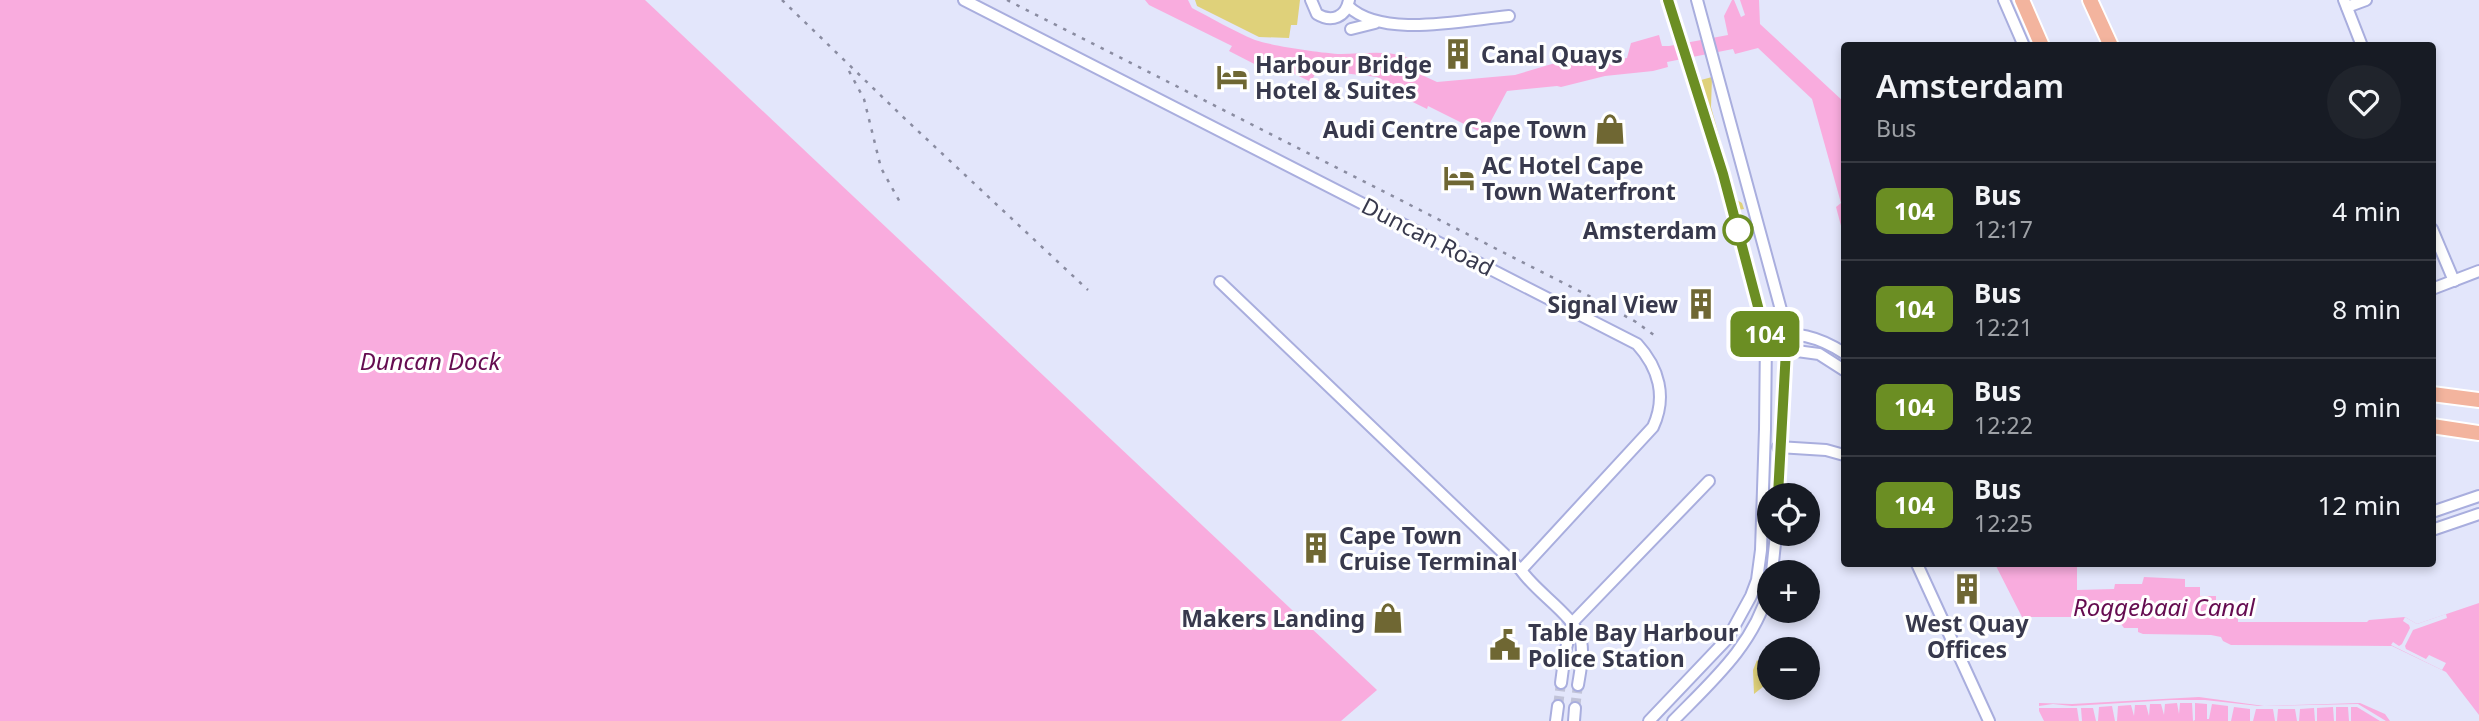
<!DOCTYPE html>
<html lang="en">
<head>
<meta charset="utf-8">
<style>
	:root { --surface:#171b24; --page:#20242c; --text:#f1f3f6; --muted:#9ea1a6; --line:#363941 }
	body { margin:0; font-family:"Noto Sans",sans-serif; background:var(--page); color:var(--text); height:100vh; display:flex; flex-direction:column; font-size:26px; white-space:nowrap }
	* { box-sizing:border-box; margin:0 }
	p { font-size:23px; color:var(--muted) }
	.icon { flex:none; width:38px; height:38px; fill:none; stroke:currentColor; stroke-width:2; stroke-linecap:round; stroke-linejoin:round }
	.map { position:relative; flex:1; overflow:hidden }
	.panel { position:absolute; left:1841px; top:42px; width:595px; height:525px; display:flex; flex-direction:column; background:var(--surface); border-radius:7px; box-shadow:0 4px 10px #0003 }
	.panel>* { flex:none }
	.badge { padding:0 14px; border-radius:10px; font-size:24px; line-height:46px }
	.buttons { position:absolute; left:1757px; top:483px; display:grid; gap:14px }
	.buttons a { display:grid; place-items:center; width:63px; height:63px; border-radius:50%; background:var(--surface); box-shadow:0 4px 10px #0003; font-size:35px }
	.map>.badge { position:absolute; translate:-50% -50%; box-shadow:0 0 0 4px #fff }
	.round { display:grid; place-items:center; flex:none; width:74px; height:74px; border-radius:37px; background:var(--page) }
	.overview { display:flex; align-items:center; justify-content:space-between; height:119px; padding:0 35px }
	h1 { font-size:33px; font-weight:600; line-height:52px }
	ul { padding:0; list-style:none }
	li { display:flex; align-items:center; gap:21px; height:98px; padding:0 35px; border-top:2px solid var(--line) }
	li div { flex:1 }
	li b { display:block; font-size:26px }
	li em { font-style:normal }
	li .badge { min-width:77px; font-weight:700; text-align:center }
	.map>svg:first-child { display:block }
	.green { fill:#dfd17a }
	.water { fill:#f9acde }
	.pier { fill:#e3e6fb }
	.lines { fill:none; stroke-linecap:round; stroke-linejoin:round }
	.minor-tunnel { stroke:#c1c3d8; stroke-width:10; stroke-dasharray:10 5; stroke-linecap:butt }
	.minor-casing { stroke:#a9aede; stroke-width:14 }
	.major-casing { stroke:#fff; stroke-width:18 }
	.minor { stroke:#fff; stroke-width:10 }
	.major { stroke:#f3b49e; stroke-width:14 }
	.rail { stroke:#8a8ca1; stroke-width:2.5; stroke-dasharray:3.5 7; stroke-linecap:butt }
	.line-casing { stroke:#fff; stroke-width:16 }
	.line { stroke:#6b8e23; stroke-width:10 }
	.stop-dot { fill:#fff; stroke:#6b8e23; stroke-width:3.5 }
	.labels { text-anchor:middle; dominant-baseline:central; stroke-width:6; stroke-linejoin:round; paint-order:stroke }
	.poi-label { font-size:23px; font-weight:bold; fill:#38394d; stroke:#fff; text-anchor:start }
	.stop-label { font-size:23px; font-weight:bold; fill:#38394d; stroke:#fff; text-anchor:end }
	.street-label { font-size:23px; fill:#38394d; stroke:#fff }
	.water-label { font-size:24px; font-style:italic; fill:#650c50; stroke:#fff }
</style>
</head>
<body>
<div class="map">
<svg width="2479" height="721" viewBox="0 0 2479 721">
	<rect width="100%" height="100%" fill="#e3e6fb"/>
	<g class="green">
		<path d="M1195 0H1300L1297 25H1291L1289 38 1259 37 1197 6Z"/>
		<path d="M1712 77 1711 107 1737 200 1742 203 1744 209 1738 210 1701 80Z"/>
		<path d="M1757 660 1766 668 1769 682 1754 694 1753 670Z"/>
	</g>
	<g class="water">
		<path d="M0 0H645L1377 690 1341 721H0Z"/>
		<path d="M1145 0H1188L1192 8C1212 18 1233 31 1255 40 1273 46 1321 53 1341 54 1367 54 1402 47 1423 67L1424 76 1437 82 1515 75 1572 58 1585 63 1627 58 1631 43 1659 35 1662 46H1669L1728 35 1724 16 1732 0H1734L1741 17 1745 15 1740 0H1759L1760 24 1844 102V237L1836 207 1841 203 1812 99 1758 48 1735 54 1733 49 1667 62 1668 67 1653 71 1605 76 1561 87 1557 86 1507 91 1484 134 1428 106 1427 109 1382 87 1385 81 1377 77 1317 70 1311 82 1272 63 1268 71 1229 51 1232 46 1149 5Z"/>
		<path d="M1995 564H2077V590L2114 589 2115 584H2142L2144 577 2185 579V587H2200V596H2216V605H2228V613H2238V622H2367L2369 620 2405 617 2417 624 2479 603V715L2446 672 2392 646 2231 645 2223 641 2221 637 2211 635 2143 634 2138 632V628H2124L2116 617H2022Z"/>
		<path d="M2199 697 2264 706 2360 703 2385 714 2390 721H2044L2039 711V703L2072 704Z"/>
	</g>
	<g class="pier">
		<path d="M2446 614 2447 618 2413 630 2405 646 2406 649 2426 659 2429 655 2446 663 2442 670 2391 645 2393 642 2399 646 2402 644 2410 628 2409 625 2403 621 2405 617 2417 624Z"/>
		<path d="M2171 700H2205L2259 706 2358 704 2386 721H2380L2357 707H2351V721H2349L2348 707H2336V721H2334L2333 707 2317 708V721H2315L2314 708 2300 709 2299 721H2297L2295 709H2278L2277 721H2275L2273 709H2256L2253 721H2250V709L2234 707 2231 721H2228V706L2212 704 2209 719H2207V704L2195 703V720L2193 721 2192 703H2180L2179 714 2177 703 2165 704 2164 715 2161 704H2150L2149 716 2146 705H2135L2134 716 2131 705 2118 706 2117 721H2115L2112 706 2099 707 2098 721H2096L2093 708H2081L2082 721H2079L2077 708H2039V706L2053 704 2072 706Z"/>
	</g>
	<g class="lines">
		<g class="minor-tunnel">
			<path d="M1558 706 1561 683"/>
			<path d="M1575 708 1578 685"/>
		</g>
		<defs>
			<g id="minor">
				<path d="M964 0 1637 344C1659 368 1667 397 1653 427L1521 570"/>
				<path d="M1311 0 1317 14C1332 23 1346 17 1349 0"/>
				<path d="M1697 0 1787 332 1778 495"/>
				<path d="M2004 0 2024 46"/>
				<path d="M2344 0 2362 46"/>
				<path d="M1348 6C1382 39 1464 20 1509 16"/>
				<path d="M2347 7 2366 0"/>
				<path d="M1351 29 1375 23"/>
				<path d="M2432 229 2454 281"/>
				<path d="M1220 282 1521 570C1537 594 1575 615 1581 641 1584 655 1580 672 1578 685"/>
				<path d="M2432 289 2479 271"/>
				<path d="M1766 337C1795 330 1819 337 1844 353"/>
				<path d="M1767 347 1819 354 1844 370"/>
				<path d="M1778 447 1826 450 1844 455"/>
				<path d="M2432 512 2479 496"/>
				<path d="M2432 530 2479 514"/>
				<path d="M1917 564 1989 721"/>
				<path d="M1772 572 1776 534"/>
				<path d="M1572 623 1709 481"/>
				<path d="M1561 683 1565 653 1572 623"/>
				<path d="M1556 721 1558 706"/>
				<path d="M1574 721 1575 708"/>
				<path d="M1649 721 1728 638 1751 596 1757 580 1761 550 1765 429 1766 337 1723 174 1668 0"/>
				<path d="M1673 721C1712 681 1754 645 1769 589"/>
			</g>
			<g id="major">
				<path d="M2022 0 2042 46"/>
				<path d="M2090 0 2111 46"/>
				<path d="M2432 394 2479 400"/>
				<path d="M2432 426 2479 433"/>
			</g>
		</defs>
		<use href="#minor" class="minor-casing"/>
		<use href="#major" class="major-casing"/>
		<use href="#minor" class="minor"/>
		<use href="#major" class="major"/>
		<g class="rail">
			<path d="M782 0 902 116 1088 290"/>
			<path d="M1007 0 1593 298 1636 322 1658 338"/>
			<path d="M849 71 864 99 881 168 901 204"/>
		</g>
	</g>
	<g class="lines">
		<defs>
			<path id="line" d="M1668 0 1723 174 1766 337 1787 332 1778 495"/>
		</defs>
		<use href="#line" class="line-casing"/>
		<use href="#line" class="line"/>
	</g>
	<defs>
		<symbol id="building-bare" viewBox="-9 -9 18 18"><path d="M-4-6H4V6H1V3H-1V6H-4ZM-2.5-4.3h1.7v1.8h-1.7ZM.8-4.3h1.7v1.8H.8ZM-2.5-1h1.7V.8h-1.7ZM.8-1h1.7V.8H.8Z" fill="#6f6733" stroke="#fff" stroke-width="2.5" paint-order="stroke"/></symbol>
		<symbol id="hotel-bare" viewBox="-9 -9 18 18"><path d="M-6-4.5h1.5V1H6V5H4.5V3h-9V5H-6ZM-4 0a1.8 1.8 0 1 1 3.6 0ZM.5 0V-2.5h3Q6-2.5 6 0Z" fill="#6f6733" stroke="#fff" stroke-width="2.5" paint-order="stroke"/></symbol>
		<symbol id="shop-bare" viewBox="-9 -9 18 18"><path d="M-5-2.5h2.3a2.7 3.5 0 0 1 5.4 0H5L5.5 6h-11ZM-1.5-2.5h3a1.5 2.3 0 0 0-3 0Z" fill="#6f6733" stroke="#fff" stroke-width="2.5" paint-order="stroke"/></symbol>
		<symbol id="civic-bare" viewBox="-9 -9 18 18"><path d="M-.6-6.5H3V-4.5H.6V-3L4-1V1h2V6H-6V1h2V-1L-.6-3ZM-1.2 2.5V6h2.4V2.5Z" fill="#6f6733" stroke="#fff" stroke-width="2.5" paint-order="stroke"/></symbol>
	</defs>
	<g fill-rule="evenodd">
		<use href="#building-bare" x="1436" y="32" width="44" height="44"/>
		<use href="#hotel-bare" x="1210" y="55" width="44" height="44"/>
		<use href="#shop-bare" x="1588" y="107" width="44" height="44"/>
		<use href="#hotel-bare" x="1437" y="156" width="44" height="44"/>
		<use href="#building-bare" x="1679" y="282" width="44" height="44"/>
		<use href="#building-bare" x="1294" y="526" width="44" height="44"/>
		<use href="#building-bare" x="1945" y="567" width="44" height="44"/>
		<use href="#shop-bare" x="1366" y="596" width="44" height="44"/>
		<use href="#civic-bare" x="1483" y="623" width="44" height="44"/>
	</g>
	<circle class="stop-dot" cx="1738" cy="230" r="14"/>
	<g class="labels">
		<g class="poi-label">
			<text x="1481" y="54">Canal Quays</text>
			<text x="1255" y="64">Harbour Bridge<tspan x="1255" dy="26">Hotel &amp; Suites</tspan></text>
			<text x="1587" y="129" text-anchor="end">Audi Centre Cape Town</text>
			<text x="1482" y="165">AC Hotel Cape<tspan x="1482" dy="26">Town Waterfront</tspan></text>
			<text x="1678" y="304" text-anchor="end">Signal View</text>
			<text x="1339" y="535">Cape Town<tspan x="1339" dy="26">Cruise Terminal</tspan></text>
			<text x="1365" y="618" text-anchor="end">Makers Landing</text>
			<text x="1967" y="623" text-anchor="middle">West Quay<tspan x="1967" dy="26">Offices</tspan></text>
			<text x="1528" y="632">Table Bay Harbour<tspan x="1528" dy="26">Police Station</tspan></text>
		</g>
		<g class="stop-label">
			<text x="1717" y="230">Amsterdam</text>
		</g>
		<g class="street-label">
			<text transform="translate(1428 236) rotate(27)">Duncan Road</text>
		</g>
		<g class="water-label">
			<text x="430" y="360">Duncan Dock</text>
			<text x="2164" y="606">Roggebaai Canal</text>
		</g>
	</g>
</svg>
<div class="buttons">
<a><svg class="icon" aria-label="locate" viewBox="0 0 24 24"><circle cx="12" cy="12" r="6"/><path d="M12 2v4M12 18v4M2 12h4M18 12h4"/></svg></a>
<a>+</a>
<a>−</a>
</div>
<b class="badge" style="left:1765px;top:334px;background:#6b8e23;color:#fff">104</b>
<section class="panel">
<div class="overview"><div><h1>Amsterdam</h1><p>Bus</p></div><a class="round"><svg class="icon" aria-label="heart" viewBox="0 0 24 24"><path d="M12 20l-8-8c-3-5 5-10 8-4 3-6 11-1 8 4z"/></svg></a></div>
<ul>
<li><span class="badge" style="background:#6b8e23;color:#fff">104</span><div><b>Bus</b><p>12:17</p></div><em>4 min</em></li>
<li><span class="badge" style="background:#6b8e23;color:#fff">104</span><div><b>Bus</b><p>12:21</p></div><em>8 min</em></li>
<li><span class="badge" style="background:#6b8e23;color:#fff">104</span><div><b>Bus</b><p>12:22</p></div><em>9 min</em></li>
<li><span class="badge" style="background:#6b8e23;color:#fff">104</span><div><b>Bus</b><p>12:25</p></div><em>12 min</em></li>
</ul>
</section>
</div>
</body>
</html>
